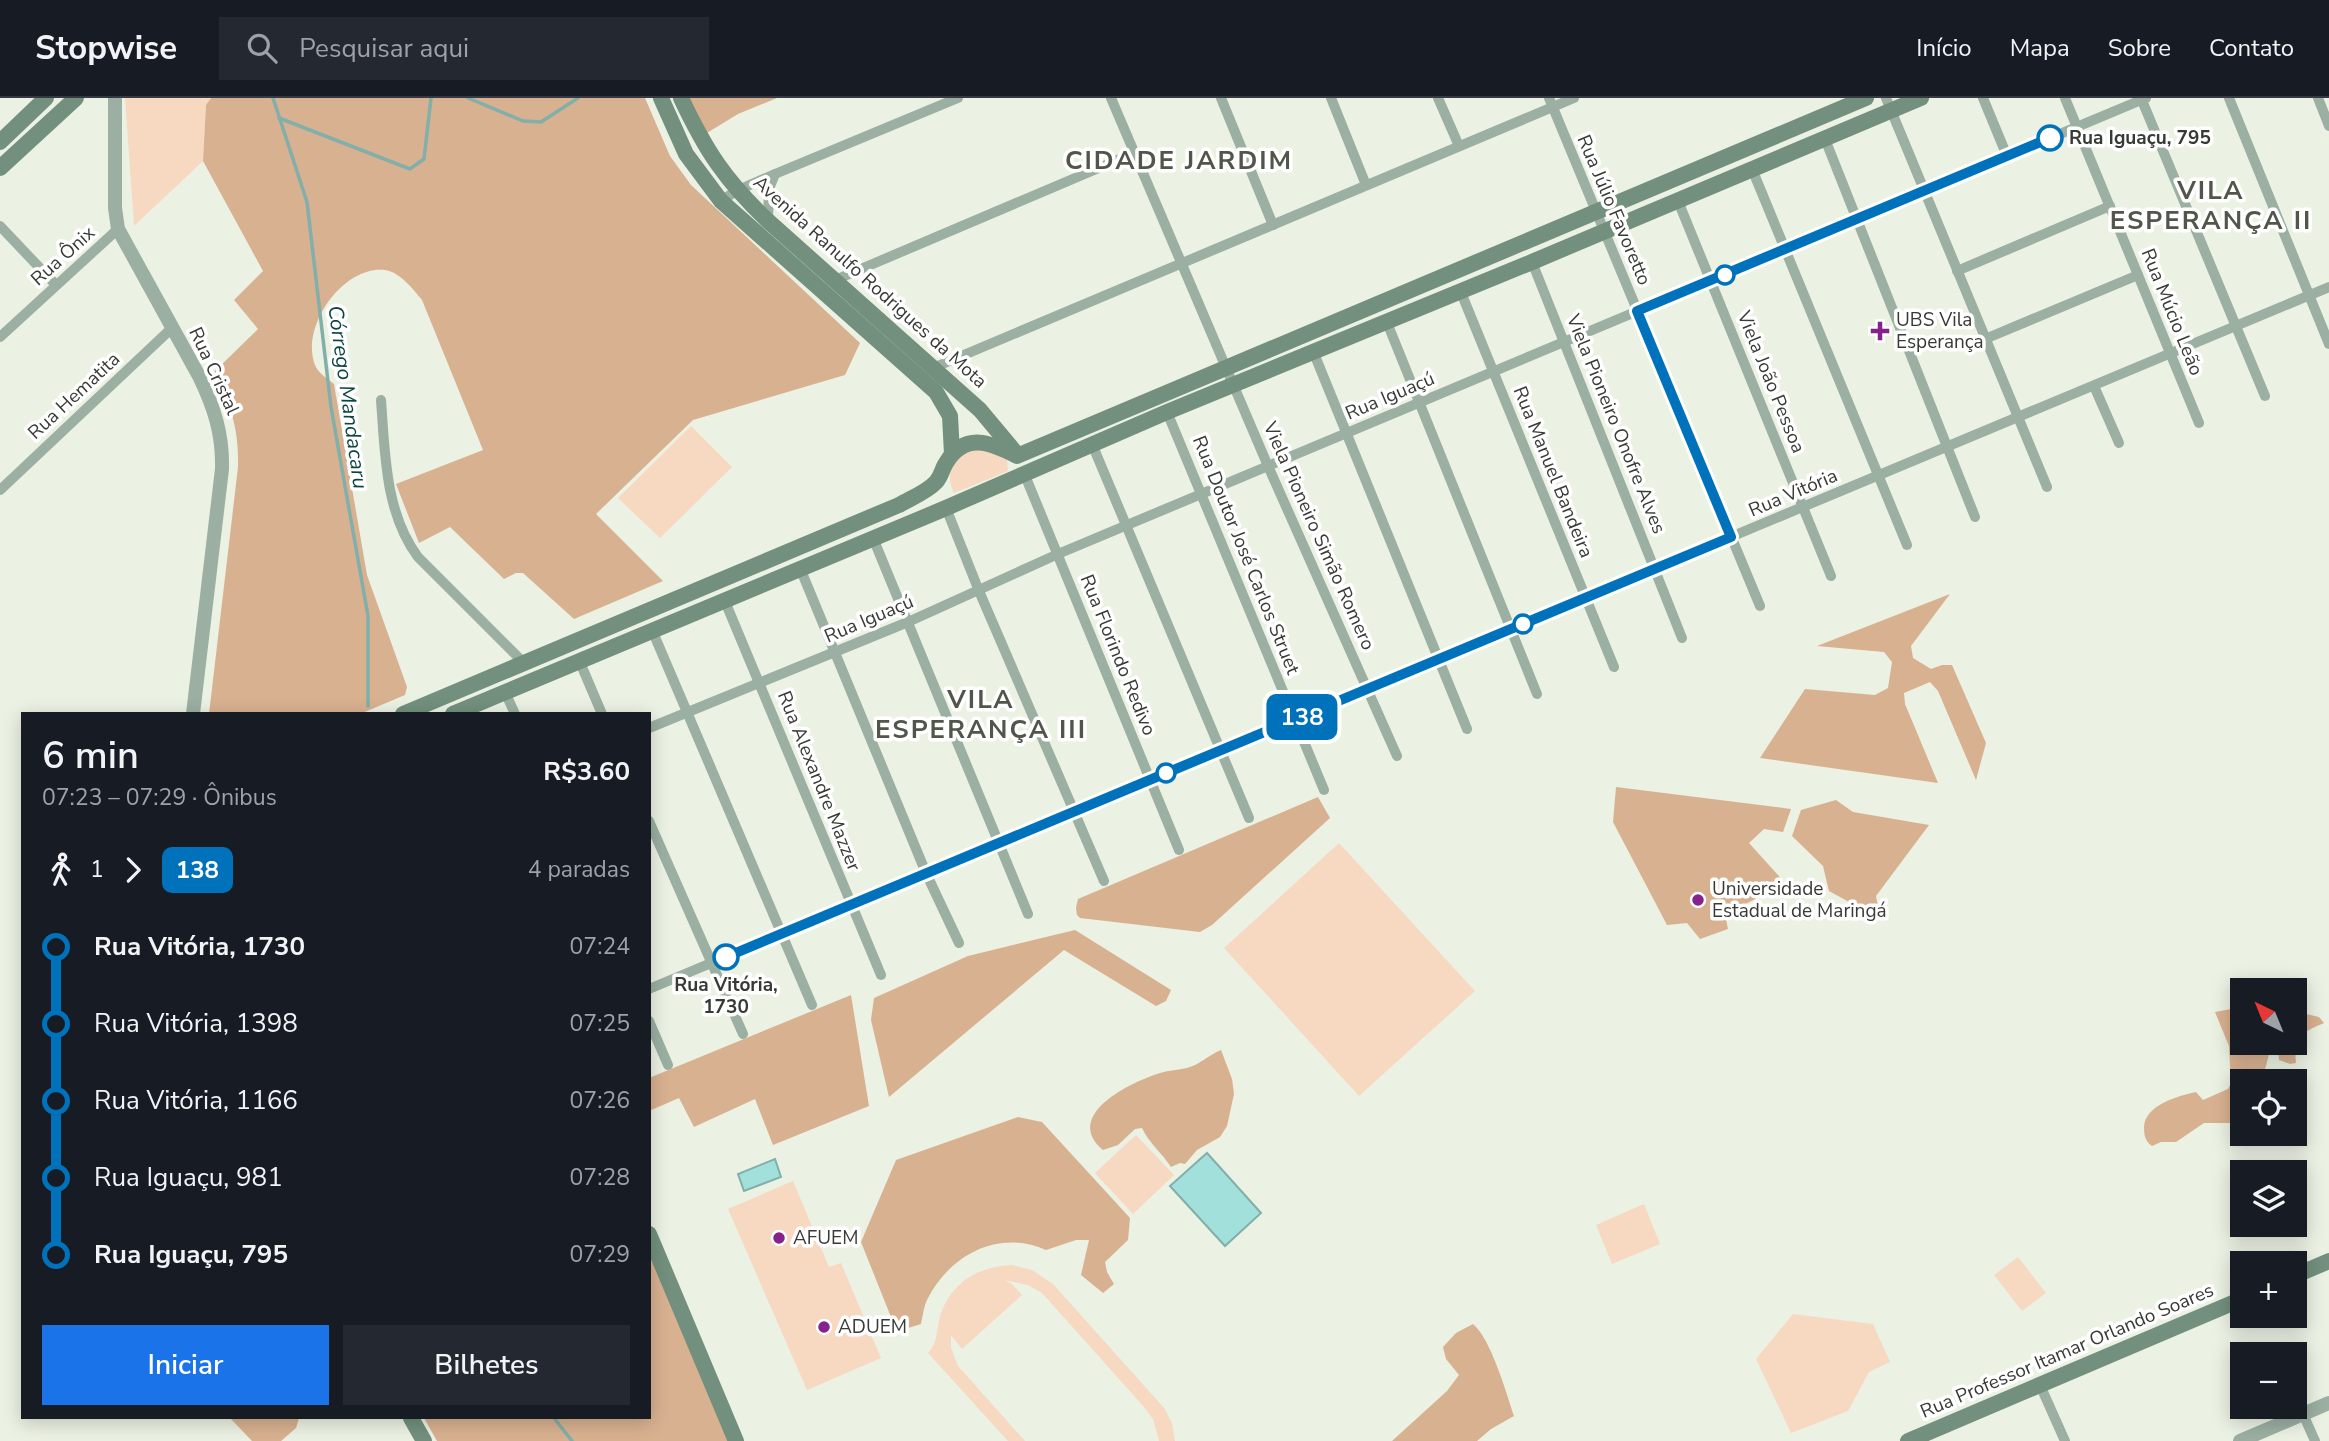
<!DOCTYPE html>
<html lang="pt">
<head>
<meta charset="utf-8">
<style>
	:root { --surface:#171b24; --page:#242831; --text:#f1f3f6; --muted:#9ea1a6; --line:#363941; --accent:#1a73e8 }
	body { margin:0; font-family:"Nunito Sans",sans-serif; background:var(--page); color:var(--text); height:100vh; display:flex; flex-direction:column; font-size:26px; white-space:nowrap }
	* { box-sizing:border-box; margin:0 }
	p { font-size:23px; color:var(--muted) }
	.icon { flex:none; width:38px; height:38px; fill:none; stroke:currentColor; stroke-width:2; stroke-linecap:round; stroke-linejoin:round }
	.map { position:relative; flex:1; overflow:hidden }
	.panel { position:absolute; left:21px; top:614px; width:630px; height:707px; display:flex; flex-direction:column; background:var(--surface); border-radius:0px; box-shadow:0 4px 18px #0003 }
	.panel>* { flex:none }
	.badge { padding:0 14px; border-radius:10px; font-size:24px; line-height:46px }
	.needle { width:46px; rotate:317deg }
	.fabs { position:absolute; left:2230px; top:880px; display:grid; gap:14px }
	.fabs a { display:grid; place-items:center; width:77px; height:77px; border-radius:0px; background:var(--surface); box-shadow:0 4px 18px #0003; font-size:35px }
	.map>.badge { position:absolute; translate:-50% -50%; box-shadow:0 0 0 4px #fff }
	.legs { display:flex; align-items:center; gap:10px; height:77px; padding:0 21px; font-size:23px }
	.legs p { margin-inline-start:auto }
	.summary { display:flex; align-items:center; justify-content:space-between; height:119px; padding:0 21px }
	h1 { font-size:38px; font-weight:600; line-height:52px }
	.primary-button { display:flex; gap:14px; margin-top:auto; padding:14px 21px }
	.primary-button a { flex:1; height:80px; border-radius:0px; background:var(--accent); color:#fff; font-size:28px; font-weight:600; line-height:80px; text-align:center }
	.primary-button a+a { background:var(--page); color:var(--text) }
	ul { padding:0 21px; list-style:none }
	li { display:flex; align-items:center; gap:24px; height:77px; font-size:26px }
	li i { display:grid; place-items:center; width:10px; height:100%; margin:0 9px; background:currentColor }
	li i::after { content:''; width:18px; height:18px; margin:-9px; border:5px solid; border-radius:50%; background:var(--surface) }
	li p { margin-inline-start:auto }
	li:first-child i { background:linear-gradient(#0000 50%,currentColor 0) }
	li:last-child i { background:linear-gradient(currentColor 50%,#0000 0) }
	header { display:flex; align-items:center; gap:42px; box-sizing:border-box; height:98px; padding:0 35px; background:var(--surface); border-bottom:2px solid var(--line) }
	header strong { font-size:33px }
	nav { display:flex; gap:38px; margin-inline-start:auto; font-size:24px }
	.search { width:490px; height:63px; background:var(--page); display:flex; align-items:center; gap:18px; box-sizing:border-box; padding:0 24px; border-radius:0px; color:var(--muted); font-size:26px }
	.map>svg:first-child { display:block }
	.green { fill:#f7d9c1 }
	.forest { fill:#d8b190 }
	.water { fill:#a2e1db; stroke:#82afa9; stroke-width:2 }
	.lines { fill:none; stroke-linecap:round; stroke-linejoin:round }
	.stream { stroke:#82afa9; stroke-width:3.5 }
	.minor { stroke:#9bafa2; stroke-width:10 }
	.tertiary { stroke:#9bafa2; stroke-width:14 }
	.secondary { stroke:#72907d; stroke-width:16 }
	.line-1-casing { stroke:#fff; stroke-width:16 }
	.line-1 { stroke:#0072bc; stroke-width:10 }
	.stop-1-dot { fill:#fff; stroke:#0072bc; stroke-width:3.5 }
	.poi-dot { fill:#86228b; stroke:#fff; stroke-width:2.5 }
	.labels { text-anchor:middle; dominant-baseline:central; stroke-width:7; stroke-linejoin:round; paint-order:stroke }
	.stop-label { font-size:19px; font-weight:bold; fill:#383a35; stroke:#fff; text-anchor:start }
	.street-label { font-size:19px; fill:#383a35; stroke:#fff }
	.poi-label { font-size:19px; fill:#383a35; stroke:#fff; text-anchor:start }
	.water-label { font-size:21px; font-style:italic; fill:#0b4541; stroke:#fff }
	.district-label { font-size:26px; font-weight:bold; letter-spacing:2px; fill:#51554a; stroke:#fff }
</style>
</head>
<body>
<header>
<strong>Stopwise</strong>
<div class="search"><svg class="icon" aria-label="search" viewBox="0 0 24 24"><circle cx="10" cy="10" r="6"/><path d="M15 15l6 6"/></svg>Pesquisar aqui</div>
<nav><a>Início</a><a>Mapa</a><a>Sobre</a><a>Contato</a></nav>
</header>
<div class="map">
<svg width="2329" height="1343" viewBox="0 0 2329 1343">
	<rect width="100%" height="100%" fill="#ebf1e3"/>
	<g class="green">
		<path d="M125 0H211L206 7 203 63 134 128Z"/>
		<path d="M691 328 732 369 660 440 618 400Z"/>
		<path d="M980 349 1007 361 1008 373 954 395C942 371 958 356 980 349Z"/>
		<path d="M1339 745 1475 893 1359 998 1224 850Z"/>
		<path d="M1136 1037 1174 1077 1133 1116 1095 1075Z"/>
		<path d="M793 1083 829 1169 841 1165 881 1260 807 1292 728 1111Z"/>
		<path d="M1644 1106 1660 1146 1612 1166 1596 1127Z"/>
		<path d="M2018 1159 2046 1195 2022 1213 1994 1177Z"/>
		<path d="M1012 1167 1032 1172 1053 1186 1165 1311 1172 1325 1175 1343H1159L1153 1321 1144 1309 1042 1195 1028 1187 1004 1182 1012 1186 1022 1197 962 1251 951 1237V1250L958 1268 1025 1343H1008L928 1255C938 1245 936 1232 940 1219 950 1185 978 1168 1012 1167Z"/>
		<path d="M1793 1216 1873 1226 1890 1264 1869 1274 1848 1313 1791 1335 1756 1261Z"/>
	</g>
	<g class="forest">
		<path d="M211 0H645L670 58 691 87 860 245 845 277 693 322 596 416 663 483 574 521 523 475H516L504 481 450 429 419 445 396 386 483 352 422 202C413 191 400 174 385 172 343 167 300 229 315 267 318 275 328 281 334 286L367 477 407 589 405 597 360 616H209L238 369C239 331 231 307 214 274L258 231 234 202 263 173 203 63 206 7Z"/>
		<path d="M679 0H777L738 16 697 41Z"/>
		<path d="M1950 496 1911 548 1913 560 1931 571 1942 567H1952L1986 645 1976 682 1938 593 1930 584 1904 595 1905 606 1938 685 1760 660 1805 591 1875 597 1888 590 1892 564 1884 554 1817 548Z"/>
		<path d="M1616 689 1791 711 1783 734 1764 731 1749 745 1786 786 1725 816 1728 831 1700 841 1687 825 1667 827 1613 724Z"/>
		<path d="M1318 699 1330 720 1212 827 1200 834 1080 820 1077 817 1076 810 1078 801Z"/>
		<path d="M1836 702 1853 714 1929 727 1876 798 1880 821 1829 793 1823 768 1792 738 1801 712Z"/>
		<path d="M1075 832 1171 892 1166 903 1156 908 1064 852 889 999 871 922 874 900 968 858Z"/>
		<path d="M851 897 869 1008 773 1047 755 1001 694 1029 679 1000 649 1013V980Z"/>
		<path d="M2242 909V945H2272L2263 979 2256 983 2242 984 2240 1017 2230 1025H2204L2176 1044H2161L2152 1048C2145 1043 2144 1037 2144 1029 2145 1007 2178 998 2196 994L2203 1002 2228 991 2231 986 2229 948 2215 914Z"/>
		<path d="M2298 914 2319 919 2324 925C2303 934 2293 938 2296 965L2290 966 2279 962 2278 951 2281 945H2294V915Z"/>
		<path d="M1221 952 1232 981 1234 996 1227 1028 1220 1039 1197 1052 1185 1066 1180 1065 1171 1069C1162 1055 1149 1045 1142 1030L1135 1031 1118 1047 1103 1052C1062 1017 1131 984 1160 975 1169 972 1178 972 1187 970 1199 967 1209 957 1221 952Z"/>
		<path d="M1018 1019 1042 1024 1130 1120 1128 1142 1105 1164 1107 1174 1114 1186 1103 1195 1081 1177 1089 1142H1076L1046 1152C999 1131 951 1156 928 1200 924 1207 923 1217 921 1226L905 1231 895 1229 861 1144 896 1062Z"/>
		<path d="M649 1154 729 1343H437L424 1320H649Z"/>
		<path d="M1473 1226C1491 1241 1506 1294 1514 1318L1491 1331 1477 1343H1392L1447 1293 1459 1277 1446 1261 1443 1249 1456 1235Z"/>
		<path d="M230 1320H299L296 1330 281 1343H252Z"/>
	</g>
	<g class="water">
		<path d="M1207 1055 1261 1115 1225 1148 1170 1088Z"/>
		<path d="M775 1061 781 1079 744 1093 738 1076Z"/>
	</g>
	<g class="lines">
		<g class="stream">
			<path d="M273 0 307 104 331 309 368 518V608"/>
			<path d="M468 0 523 23 541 24 578 0"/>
			<path d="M279 20 410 71 424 61 431 0"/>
			<path d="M554 1320 572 1343"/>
		</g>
		<g class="minor">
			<path d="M1111 0 1268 368 1397 658"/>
			<path d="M1221 0 1273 127"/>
			<path d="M1331 0 1366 87"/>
			<path d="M1438 0 1459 48"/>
			<path d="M1549 0 1760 508"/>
			<path d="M1886 0 2047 389"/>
			<path d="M1983 0 2007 58"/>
			<path d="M2065 0 2199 325"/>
			<path d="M2141 0 2265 298"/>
			<path d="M2229 0 2329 246"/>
			<path d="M2318 0 2329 28"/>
			<path d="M1825 41 1975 419"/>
			<path d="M1752 71 1907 447"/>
			<path d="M775 76 958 0"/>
			<path d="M721 103 736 93 775 76 769 91 768 123"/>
			<path d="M1678 103 1831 478"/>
			<path d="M0 128 56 187"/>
			<path d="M1532 164 1682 540"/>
			<path d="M1957 173 2110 108"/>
			<path d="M835 182 1134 55"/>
			<path d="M1460 192 1614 569"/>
			<path d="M1386 222 1537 596"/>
			<path d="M0 239 118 131"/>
			<path d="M1985 241 2138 177"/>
			<path d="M1313 253 1467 631"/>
			<path d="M933 270 1574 0"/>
			<path d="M2094 288 2119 345"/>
			<path d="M381 302C385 355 385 415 418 459L524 565"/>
			<path d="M1167 314 1324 692"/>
			<path d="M1092 346 1249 720"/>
			<path d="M1024 375 1179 752"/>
			<path d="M0 392 173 229"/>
			<path d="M946 410 979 493 1104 783"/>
			<path d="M873 440 1028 816"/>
			<path d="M800 470 926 775 959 845"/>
			<path d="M724 501 881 877"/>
			<path d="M652 532 812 907"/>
			<path d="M579 562 602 616"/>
			<path d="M505 594 515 616"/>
			<path d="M649 630 908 524 1058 456 2146 0"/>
			<path d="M649 723 743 936"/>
			<path d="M649 891 2329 189"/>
			<path d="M649 923 668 967"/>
			<path d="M2040 1287 2065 1343"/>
			<path d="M2303 1316 2315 1343"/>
		</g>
		<g class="tertiary">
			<path d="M115 0V110L118 131 199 278C214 309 223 336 222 371L193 616"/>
			<path d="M2240 1343 2329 1305"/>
		</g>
		<g class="secondary">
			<path d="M661 0 686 56 721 103 936 294 950 318 952 356"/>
			<path d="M681 0C706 53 725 82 768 123L980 312 1015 354"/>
			<path d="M0 44 46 0"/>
			<path d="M0 70 76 0"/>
			<path d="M403 616 899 407C911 400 927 394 936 384 941 379 942 371 946 365 965 333 992 345 1017 358L1866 0"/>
			<path d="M453 616 946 410 1167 314 1532 164 1921 0"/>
			<path d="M649 1136 736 1343"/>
			<path d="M2294 1178 2329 1163"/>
			<path d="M411 1320 424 1343"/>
			<path d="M1908 1343 2242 1201"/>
		</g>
	</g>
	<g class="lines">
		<defs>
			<path id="line-1" d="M726 859 1731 439 1637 213 2050 40"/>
		</defs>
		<use href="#line-1" class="line-1-casing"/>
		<use href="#line-1" class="line-1"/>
	</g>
	<g class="stop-1-dot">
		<circle cx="2050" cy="40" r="12"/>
		<circle cx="1725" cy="177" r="9"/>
		<circle cx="1523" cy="526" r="9"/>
		<circle cx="1166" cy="675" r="9"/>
		<circle cx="726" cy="859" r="12"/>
	</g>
	<g class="poi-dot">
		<path d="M1876.5 222.5h7v7h7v7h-7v7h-7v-7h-7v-7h7z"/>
		<circle cx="1698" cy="802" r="7"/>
		<circle cx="779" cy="1140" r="7"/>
		<circle cx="824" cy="1229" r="7"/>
	</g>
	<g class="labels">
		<g class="stop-label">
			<text x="2069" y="40">Rua Iguaçu, 795</text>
			<text x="726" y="887" text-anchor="middle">Rua Vitória,<tspan x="726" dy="22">1730</tspan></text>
		</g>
		<g class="street-label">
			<text transform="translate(1614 112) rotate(67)">Rua Júlio Favoretto</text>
			<text transform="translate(63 158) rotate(-42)">Rua Ônix</text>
			<text transform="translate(870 184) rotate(42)">Avenida Ranulfo Rodrigues da Mota</text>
			<text transform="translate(2172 214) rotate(68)">Rua Múcio Leão</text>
			<text transform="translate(214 273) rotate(65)">Rua Cristal</text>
			<text transform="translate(1771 284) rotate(68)">Viela João Pessoa</text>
			<text transform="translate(74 298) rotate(-43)">Rua Hematita</text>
			<text transform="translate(1390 298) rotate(-23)">Rua Iguaçú</text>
			<text transform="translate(1616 326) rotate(68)">Viela Pioneiro Onofre Alves</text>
			<text transform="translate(1553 374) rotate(68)">Rua Manuel Bandeira</text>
			<text transform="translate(1793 395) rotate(-23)">Rua Vitória</text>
			<text transform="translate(1319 438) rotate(66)">Viela Pioneiro Simão Romero</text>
			<text transform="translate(1246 457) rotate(68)">Rua Doutor José Carlos Struet</text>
			<text transform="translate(869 521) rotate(-23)">Rua Iguaçú</text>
			<text transform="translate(1118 557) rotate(68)">Rua Florindo Redivo</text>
			<text transform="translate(819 683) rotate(68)">Rua Alexandre Mazzer</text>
			<text transform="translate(2067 1253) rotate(-23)">Rua Professor Itamar Orlando Soares</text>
		</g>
		<g class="poi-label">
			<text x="1896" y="222">UBS Vila<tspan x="1896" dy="22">Esperança</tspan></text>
			<text x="1712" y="791">Universidade<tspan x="1712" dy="22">Estadual de Maringá</tspan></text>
			<text x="793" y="1140">AFUEM</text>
			<text x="838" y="1229">ADUEM</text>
		</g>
		<g class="water-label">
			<text transform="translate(348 299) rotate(82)">Córrego Mandacaru</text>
		</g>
		<g class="district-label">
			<text x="1179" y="62">CIDADE JARDIM</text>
			<text x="2211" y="92">VILA<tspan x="2211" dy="30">ESPERANÇA II</tspan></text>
			<text x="981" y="601">VILA<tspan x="981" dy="30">ESPERANÇA III</tspan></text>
		</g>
	</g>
</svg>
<div class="fabs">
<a><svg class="needle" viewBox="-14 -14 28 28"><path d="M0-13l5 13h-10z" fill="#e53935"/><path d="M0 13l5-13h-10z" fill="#9ea1a6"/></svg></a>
<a><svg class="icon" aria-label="locate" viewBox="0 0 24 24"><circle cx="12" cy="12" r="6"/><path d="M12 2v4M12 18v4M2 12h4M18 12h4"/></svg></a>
<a><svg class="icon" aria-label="layers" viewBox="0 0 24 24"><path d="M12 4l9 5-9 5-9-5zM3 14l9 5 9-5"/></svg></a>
<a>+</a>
<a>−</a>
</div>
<b class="badge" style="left:1302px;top:619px;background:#0072bc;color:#fff">138</b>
<section class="panel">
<div class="summary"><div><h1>6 min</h1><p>07:23 – 07:29 · Ônibus</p></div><b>R$3.60</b></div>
<div class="legs"><svg class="icon" aria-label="walk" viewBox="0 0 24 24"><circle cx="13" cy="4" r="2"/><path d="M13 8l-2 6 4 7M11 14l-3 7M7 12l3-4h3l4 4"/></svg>1<svg class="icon" aria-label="forward" viewBox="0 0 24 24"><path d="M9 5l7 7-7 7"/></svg><b class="badge" style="background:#0072bc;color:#fff">138</b><p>4 paradas</p></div>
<ul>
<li><i style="color:#0072bc"></i><b>Rua Vitória, 1730</b><p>07:24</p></li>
<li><i style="color:#0072bc"></i><span>Rua Vitória, 1398</span><p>07:25</p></li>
<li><i style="color:#0072bc"></i><span>Rua Vitória, 1166</span><p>07:26</p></li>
<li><i style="color:#0072bc"></i><span>Rua Iguaçu, 981</span><p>07:28</p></li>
<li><i style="color:#0072bc"></i><b>Rua Iguaçu, 795</b><p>07:29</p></li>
</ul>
<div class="primary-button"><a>Iniciar</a><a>Bilhetes</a></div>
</section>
</div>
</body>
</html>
